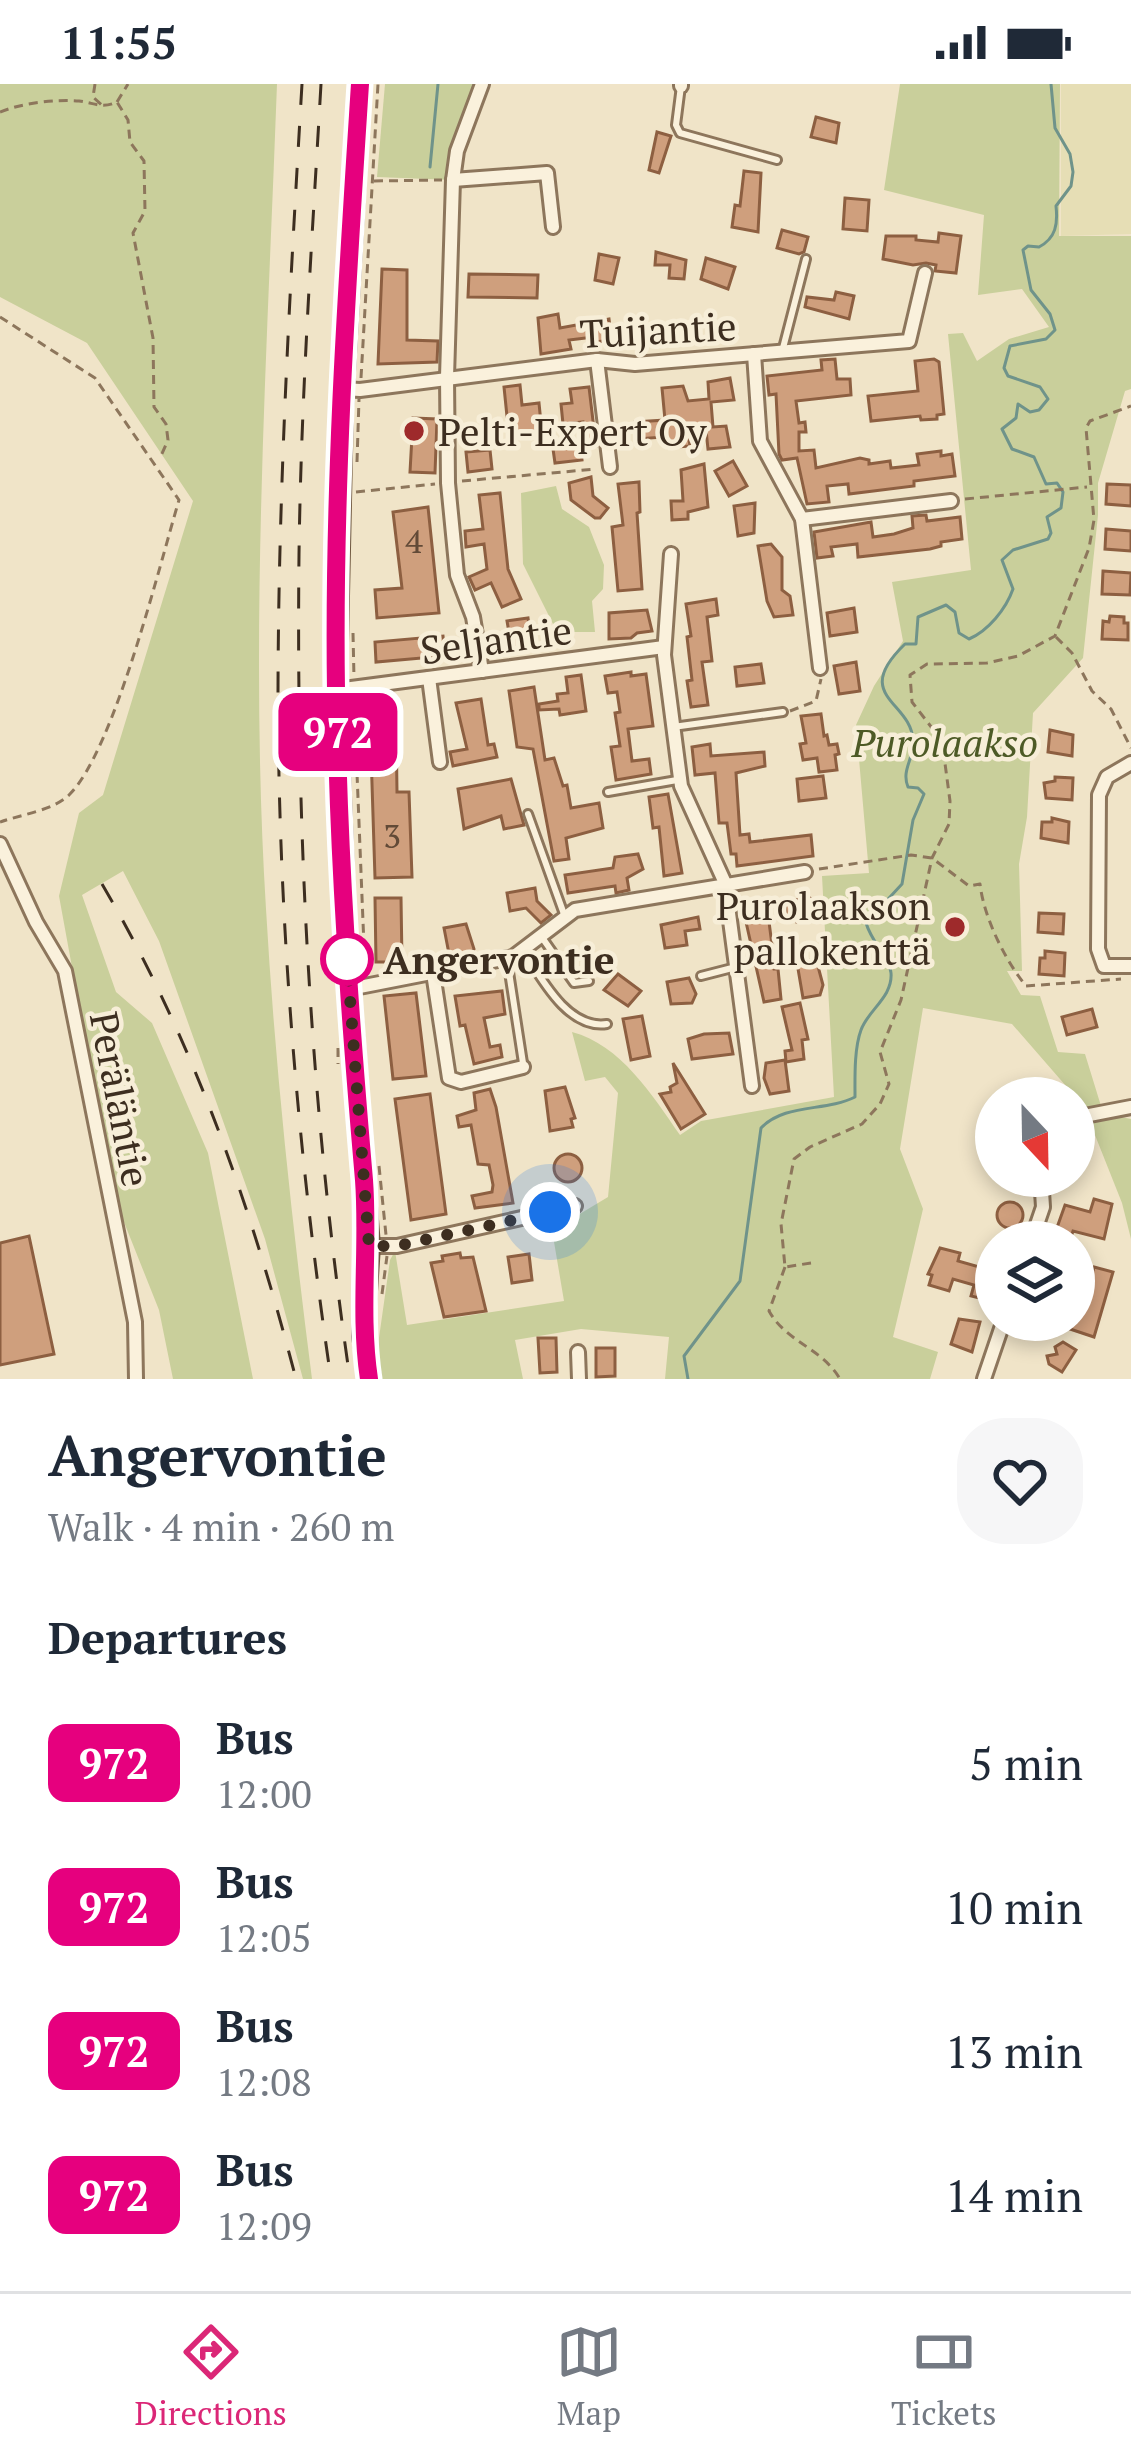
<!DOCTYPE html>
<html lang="en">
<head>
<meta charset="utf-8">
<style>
	:root { --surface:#fff; --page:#f6f6f7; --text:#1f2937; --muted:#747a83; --line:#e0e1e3; --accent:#db2777 }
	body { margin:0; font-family:"PT Serif",serif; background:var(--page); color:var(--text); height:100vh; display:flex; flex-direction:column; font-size:45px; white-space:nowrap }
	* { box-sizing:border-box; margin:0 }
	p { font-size:39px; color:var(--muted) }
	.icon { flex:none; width:66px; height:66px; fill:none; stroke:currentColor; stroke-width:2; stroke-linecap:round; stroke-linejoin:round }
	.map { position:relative; height:1295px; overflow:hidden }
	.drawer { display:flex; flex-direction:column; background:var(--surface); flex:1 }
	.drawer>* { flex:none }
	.badge { padding:0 24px; border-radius:18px; font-size:42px; line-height:78px }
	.needle { width:78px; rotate:158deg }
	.tools { position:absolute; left:975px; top:993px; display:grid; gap:24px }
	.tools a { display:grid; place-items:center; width:120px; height:120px; border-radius:50%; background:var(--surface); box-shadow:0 6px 18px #0003; font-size:60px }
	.you { position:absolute; width:60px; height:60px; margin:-30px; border:9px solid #fff; border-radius:50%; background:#1a73e8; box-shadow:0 0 0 18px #1a73e833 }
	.map>.badge { position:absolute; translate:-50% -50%; box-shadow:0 0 0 6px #fff }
	h2 { padding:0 48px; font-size:45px; line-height:108px }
	.round { display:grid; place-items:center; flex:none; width:126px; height:126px; border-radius:48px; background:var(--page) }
	.head { display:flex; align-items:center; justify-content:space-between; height:204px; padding:0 48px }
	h1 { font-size:57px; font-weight:600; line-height:90px }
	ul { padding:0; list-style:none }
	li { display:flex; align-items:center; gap:36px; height:144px; padding:0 48px }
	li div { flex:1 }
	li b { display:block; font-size:45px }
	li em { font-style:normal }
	li .badge { min-width:132px; font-weight:700; text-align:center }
	.status { display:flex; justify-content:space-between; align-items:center; height:84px; padding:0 60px; background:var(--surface); direction:ltr }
	.status svg { height:33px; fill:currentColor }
	.menu { display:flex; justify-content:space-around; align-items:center; height:168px; border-top:3px solid var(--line); background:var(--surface); font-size:33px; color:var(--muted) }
	.menu a { display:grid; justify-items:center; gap:6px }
	.menu .selected { color:var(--accent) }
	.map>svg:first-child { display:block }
	.farmland { fill:#e6deb5 }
	.green { fill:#c9cf9b }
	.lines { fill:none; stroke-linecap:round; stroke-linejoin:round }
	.stream { stroke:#6f938a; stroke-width:3 }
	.building { fill:#cf9f7d; stroke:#8d5f41; stroke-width:3 }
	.lane-casing { stroke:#8d765c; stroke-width:12 }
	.street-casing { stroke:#8d765c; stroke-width:18 }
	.secondary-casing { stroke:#6f573f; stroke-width:24 }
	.path { stroke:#8d765c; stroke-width:3; stroke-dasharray:9 6; stroke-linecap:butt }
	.lane { stroke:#faf1dc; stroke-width:6 }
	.street { stroke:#faf1dc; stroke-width:12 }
	.secondary { stroke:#faf1dc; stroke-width:18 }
	.rail { stroke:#3d2e20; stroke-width:3; stroke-dasharray:21 21; stroke-linecap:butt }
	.line-casing { stroke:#fff; stroke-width:27 }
	.line { stroke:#e6007e; stroke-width:18 }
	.walk { stroke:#3d2e20; stroke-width:12; stroke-dasharray:0 21.6 }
	.poi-dot { fill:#9e2a2b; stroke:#f7eed8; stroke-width:4.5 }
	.stop-dot { fill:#fff; stroke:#e6007e; stroke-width:6 }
	.labels { text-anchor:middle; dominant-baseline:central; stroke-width:9; stroke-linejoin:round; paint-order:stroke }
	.number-label { font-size:33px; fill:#624a37 }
	.street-label { font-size:39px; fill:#3d2e20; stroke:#f7eed8 }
	.poi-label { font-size:39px; fill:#3d2e20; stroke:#f7eed8; text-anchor:start }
	.park-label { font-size:39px; font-style:italic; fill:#4d5a26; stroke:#f7eed8 }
	.stop-label { font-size:39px; font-weight:bold; fill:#3d2e20; stroke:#f7eed8; text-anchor:start }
</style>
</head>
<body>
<div class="status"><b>11:55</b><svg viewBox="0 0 49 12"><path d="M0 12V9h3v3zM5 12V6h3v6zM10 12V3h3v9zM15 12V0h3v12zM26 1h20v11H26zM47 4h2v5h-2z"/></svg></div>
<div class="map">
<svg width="1131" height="1295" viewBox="0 0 1131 1295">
	<rect width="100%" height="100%" fill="#f0e4c8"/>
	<path class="farmland" d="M1061 0H1131V150L1061 152Z"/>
	<g class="green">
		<path d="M0 0H277C267 275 249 551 266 825 275 982 292 1139 312 1295H303L265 1155 159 857 123 787 82 811 116 908 152 939 208 1069 253 1295H173L159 1226 114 1113 59 812 79 729 103 711 193 417 87 259 0 213Z"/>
		<path d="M385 0H482L453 96 377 93Z"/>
		<path d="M900 0H1060L1059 152H1131V305L1125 307 1098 399V431L1083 574 1033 629 1027 733 1019 780 1022 887H1007L1021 911 1040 912 1058 968 1085 970 1101 1022 1086 1025 1012 940 923 924 900 1065 923 1125 893 1253 938 1268 930 1295H665L669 1253 581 1245 515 1256 523 1295H381L377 1268 390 1176 395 1167 407 1241 564 1217 551 1140 573 1134 608 1113 618 1009 605 993 585 997 572 948C621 961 652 1011 680 1051L701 1037 834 1013 822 792 869 789 856 641 874 602 903 557 892 498 971 486 948 250 963 249 977 277 1009 255 1049 243 1022 205 978 211 984 131 884 106Z"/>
		<path d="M556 402 562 425 589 443 604 481 603 505 592 517 595 548H557L523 480 521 409Z"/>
		<path d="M1111 1031 1131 1035V1155L1122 1119 1089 1036Z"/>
	</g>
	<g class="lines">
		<g class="stream">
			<path d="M430 83 438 0"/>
			<path d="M688 1295 684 1272 740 1197 761 1044C785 1019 825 1028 855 1013 855 994 854 965 861 946 868 926 893 913 891 889 890 875 872 859 866 839L902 800 913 736 924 710 918 704 908 703C901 686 914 675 913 657 912 617 850 613 905 560H916L918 533 946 521 955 528 959 549 969 555C988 547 1006 525 1013 505L1002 476 1013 466 1048 455 1051 449 1047 433 1061 424 1063 408 1057 399 1046 400 1034 373 1012 365 1002 345 1016 334 1018 320 1030 328 1039 326 1048 315 1040 303 1008 292 1004 284 1010 262 1046 255 1055 246 1050 230 1031 206 1023 166 1028 162 1039 163C1056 154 1058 140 1056 122L1071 102 1073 88 1070 70 1055 44 1051 0"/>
		</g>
	</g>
	<g class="building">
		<path d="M816 33 839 39 836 59 811 53Z"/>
		<path d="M657 48 671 52 659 89 649 86Z"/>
		<path d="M744 87 761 89 758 148 732 143 735 121 740 122Z"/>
		<path d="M845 114 869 116 867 147 843 145Z"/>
		<path d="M782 146 808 153 804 168 799 170 777 164Z"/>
		<path d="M939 149 961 152 956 189 935 187 936 181 926 179 913 181 883 175 886 152H916V156L938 158Z"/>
		<path d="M656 168 686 176 684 195 669 194 670 181H655Z"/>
		<path d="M599 170 619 174 613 200 595 196Z"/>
		<path d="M706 174 735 183 728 205 701 195Z"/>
		<path d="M382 185 407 186V256L438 257 437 278 378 280Z"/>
		<path d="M469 190 538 191 537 214 468 213Z"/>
		<path d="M836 208 854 212 849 235 805 223 807 213 834 216Z"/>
		<path d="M558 230 560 244 609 235 611 251 603 252 604 257 594 258V253L569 256 571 265 541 270 538 234Z"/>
		<path d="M835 275 837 295H850L851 311 796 317 799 339 805 338 806 348H799V367L814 366 816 384 860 374 869 376V380L890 377 891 384 919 381 917 370 941 367V372L952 370 955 392 914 397V402L849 410 848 400 827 402 829 418 807 420 797 374 782 376 779 370 776 310 769 311 767 292 822 286 821 276Z"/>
		<path d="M934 275 939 278 944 330 937 331V335L921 336 920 332 871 337 868 312 918 307 915 277Z"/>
		<path d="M730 294 734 316 711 318 713 343 726 342 730 363 708 365 706 346 688 349 690 362 668 364 664 353 636 355 635 338 665 336 662 304 683 302 688 317 709 315 708 298Z"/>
		<path d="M520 301 522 321 539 319 542 349 509 352 504 303Z"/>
		<path d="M589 303 596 362 586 363 583 338 563 340 561 320 572 319 570 305Z"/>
		<path d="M413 334 437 335 435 389 410 388Z"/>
		<path d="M552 358H580L582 376 555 379Z"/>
		<path d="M490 366 492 385 468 388 466 368Z"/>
		<path d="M733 377 747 402 729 412 715 387Z"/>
		<path d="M704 380 708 423 688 428V435L672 436 671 417H683L681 386Z"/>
		<path d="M591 393 593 412 608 424 600 434H595L571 416 569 399Z"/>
		<path d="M639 398 640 428 637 429 642 505 618 507 612 443 623 441 618 400Z"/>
		<path d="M1107 400 1131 401V422L1106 420Z"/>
		<path d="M500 409 508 485 521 515 502 523 491 499 475 506 469 493 487 485 484 460 466 463 465 447 483 445 479 411Z"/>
		<path d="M755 419 754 449 738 452 734 422Z"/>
		<path d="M428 423 439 529 377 534 375 506 402 504 393 428Z"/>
		<path d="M926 431 927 437 960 433 962 455 941 458V462L930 465 858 473 857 460 831 463 833 472 817 474 814 448 871 438 873 453 894 450 913 444 912 432Z"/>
		<path d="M1106 445 1131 447V467L1105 465Z"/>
		<path d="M771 460 782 473V506L790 512 793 531 774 533 767 517 758 462Z"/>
		<path d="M1103 487 1131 489 1130 511 1102 510Z"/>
		<path d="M716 515 718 531 707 533 712 577 702 578 708 621 691 623 687 597 692 596 687 553 691 552 686 520Z"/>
		<path d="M854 524 857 548 830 552 827 529Z"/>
		<path d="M647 526 652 547 637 549 631 554 609 555V529Z"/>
		<path d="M1110 532 1124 533V539H1128V556L1102 555 1103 537 1109 538Z"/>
		<path d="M528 534 532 563 512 566 507 537Z"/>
		<path d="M443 552 445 572 376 578 375 558Z"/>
		<path d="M856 578 860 607 839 610 834 582Z"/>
		<path d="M761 580 764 599 737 602 735 583Z"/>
		<path d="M631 588V592L646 590 653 642 628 645 632 677 649 675 651 690 616 696 611 663 620 662 615 629 620 628 617 608 608 609 605 592Z"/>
		<path d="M581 591 586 627 560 631 559 625 539 626V620L558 617 557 610 568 609 566 593Z"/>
		<path d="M534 603 545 676 554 674 563 702 567 701 571 724 599 719 603 744 566 754 569 775 554 777 533 665 517 663 509 607Z"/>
		<path d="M481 615 488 661 494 660 497 673 453 682 450 668 467 665 456 619Z"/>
		<path d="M821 630 824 652 827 651 829 661 837 660 839 670 835 671 837 686 819 688 817 674 803 676 800 660 806 659 801 632Z"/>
		<path d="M396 636 397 708H409L412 793 375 794 370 637Z"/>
		<path d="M1050 646 1073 651 1072 672 1048 668Z"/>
		<path d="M710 660 711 672 764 668 765 682 736 689 740 751 749 750 750 758 811 751 813 772 737 782 736 770H731L727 739H719L715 689 695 691 692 663Z"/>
		<path d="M823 692 826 714 799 717 797 695Z"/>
		<path d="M1055 693 1073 694 1072 716 1046 714 1044 699 1055 697Z"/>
		<path d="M511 695 524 741 504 745 501 732 464 745 458 705Z"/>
		<path d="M668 710 682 789 664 792 659 743 653 744 649 713Z"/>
		<path d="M1052 734 1069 738 1068 759 1041 754 1042 738H1052Z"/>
		<path d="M638 770 643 785 627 794 629 806 616 809 615 802 568 809 565 791 613 784 615 773Z"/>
		<path d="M535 804 537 817 551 831 541 839 526 824 510 827 507 809Z"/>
		<path d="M375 814H401L402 878H376Z"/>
		<path d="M810 814 819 819 821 830 817 835 797 838 796 830 786 832 785 817Z"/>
		<path d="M1039 829 1064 830 1063 850 1038 848Z"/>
		<path d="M768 830 772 861 769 862 774 885H778L781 915 764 918 746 838Z"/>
		<path d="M698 833 700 845 685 847 687 861 665 864 661 841Z"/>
		<path d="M466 840 474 865 471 870 450 875 444 844Z"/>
		<path d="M1045 867 1065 869 1064 892 1039 890 1040 874H1045Z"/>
		<path d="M816 875 823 901 820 911 803 914 797 879Z"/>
		<path d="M618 890 641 907 628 922 604 906Z"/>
		<path d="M689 894 696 910 692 919 671 920 667 898Z"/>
		<path d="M502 907 505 930 484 934 490 963 500 961 502 973 474 980 465 941 460 942 455 912Z"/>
		<path d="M416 909 426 992 393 995 384 912Z"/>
		<path d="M800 919 808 955 802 956 804 975 786 978 785 967 792 966 782 923Z"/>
		<path d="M1092 925 1097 943 1067 951 1062 933Z"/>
		<path d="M642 932 650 972 631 976 623 935Z"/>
		<path d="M729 949 733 970 692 975 688 955 704 950Z"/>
		<path d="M785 976 789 1007 770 1010 764 994 766 979Z"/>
		<path d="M673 979 705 1030 681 1045 660 1010 671 1008 670 1003 677 999Z"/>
		<path d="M565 1003 575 1034 571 1035 573 1043 550 1047 545 1007Z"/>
		<path d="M490 1005 496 1023 513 1119 475 1124 472 1112 492 1108 493 1101 489 1081 478 1080 471 1041 459 1043 457 1032 476 1026 474 1009Z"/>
		<path d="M430 1010 446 1130 411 1136 395 1015Z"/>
		<circle cx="568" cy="1084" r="14"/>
		<path d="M1094 1115 1112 1120 1104 1155 1073 1147 1070 1156 1054 1152 1065 1121 1090 1128Z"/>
		<circle cx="1010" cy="1131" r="13"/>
		<path d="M29 1152 54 1270 0 1281V1159Z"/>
		<path d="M940 1164 960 1169 958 1177 979 1183 982 1174 996 1179 991 1217 971 1212 974 1201 953 1195 949 1207 929 1201 932 1191 928 1190Z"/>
		<path d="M460 1169 461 1174 473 1173 486 1227 444 1233 431 1179 443 1177 442 1172Z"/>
		<path d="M529 1170 532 1196 512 1199 508 1173Z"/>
		<path d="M1094 1183 1113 1188 1094 1253 1049 1238 1074 1236V1191L1091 1195Z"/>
		<path d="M959 1235 980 1238 972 1268 951 1260Z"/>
		<path d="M538 1254H556L557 1288 540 1289Z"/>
		<path d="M1063 1258 1076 1266 1062 1288 1049 1280 1047 1272 1057 1270 1055 1263Z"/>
		<path d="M596 1264H615V1292L596 1293Z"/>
	</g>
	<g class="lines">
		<defs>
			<g id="lane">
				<path d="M681 2 676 41 680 49 777 76"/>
				<path d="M783 264 806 175"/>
				<path d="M673 643 783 628"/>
				<path d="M608 708 677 696"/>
				<path d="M528 730 565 833"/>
				<path d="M541 852 574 899 589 897"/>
				<path d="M523 866C541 894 568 946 607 940"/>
				<path d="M507 875 523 979"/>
				<path d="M701 892 736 883"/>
			</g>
			<g id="street">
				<path d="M681 0V2"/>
				<path d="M453 96 547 89 553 143"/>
				<path d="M754 270 760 357 802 435 820 584"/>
				<path d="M597 276 610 383"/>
				<path d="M343 305 360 306 597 276 635 280 909 257 925 189"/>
				<path d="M802 435 951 417"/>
				<path d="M671 470 664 571 681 702 725 799 752 1002"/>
				<path d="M482 587 473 533 457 491 448 399 447 293 453 96 457 67 482 0"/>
				<path d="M429 594 440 678"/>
				<path d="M336 606 664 563"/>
				<path d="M1131 679 1107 693 1099 711 1098 865 1104 882H1131"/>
				<path d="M0 760 36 838 65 887 135 1238 136 1295"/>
				<path d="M433 889 449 994 461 998 523 983"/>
				<path d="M349 905 513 873 575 826 805 788"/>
				<path d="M1074 1034 1131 1023"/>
				<path d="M1031 1158 1043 1123 1041 1092"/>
				<path d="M369 1162H397L575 1122"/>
				<path d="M578 1268 579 1295"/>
				<path d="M984 1295 1004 1236"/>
			</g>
			<path id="secondary" d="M360 0 342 324 336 606 345 844 369 1162 363 1252 370 1295"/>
		</defs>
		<use href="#lane" class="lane-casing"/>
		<use href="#street" class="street-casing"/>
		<use href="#secondary" class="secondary-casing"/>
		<g class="path">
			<path d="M95 0 93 13 104 23"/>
			<path d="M117 18 128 0"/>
			<path d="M0 28C22 19 56 15 79 17 95 19 102 25 117 18L128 36 130 58 144 77 145 127 133 149 153 254 154 323 166 340 168 356 160 374"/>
			<path d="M374 97 442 96"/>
			<path d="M0 233 95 294 179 416C159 483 114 667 69 711 54 726 20 731 0 738"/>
			<path d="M361 294 378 0"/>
			<path d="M357 378 359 315"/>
			<path d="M462 397 596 385"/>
			<path d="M356 408 435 400"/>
			<path d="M965 415 1087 403"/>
			<path d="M353 549 354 594"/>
			<path d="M1056 553 1072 569 1092 607 1111 625 1131 664"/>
			<path d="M354 615 365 887"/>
			<path d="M790 627 816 617 821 595"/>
			<path d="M819 785 911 771 932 774 969 802 980 800C984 834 1005 876 1026 902L1121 895"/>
			<path d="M338 964V980"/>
			<path d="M379 1082 386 1151"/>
			<path d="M811 1179 785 1183 781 1140 794 1075 810 1063 862 1040 880 1020 889 1000 880 968 901 916 932 774 949 740 950 717 944 672 932 644 912 618 910 591 927 580 987 579 1018 572 1055 552 1089 464 1094 436 1086 344 1090 337 1131 322"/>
			<path d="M785 1183 769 1227C786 1258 822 1264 840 1295"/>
			<path d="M382 1210 387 1172"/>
		</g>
		<use href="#lane" class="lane"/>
		<use href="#street" class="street"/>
		<use href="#secondary" class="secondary"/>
		<g class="rail">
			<path d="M302 0C290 205 278 411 278 617 279 843 298 1071 331 1295"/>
			<path d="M321 0C312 157 301 314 299 471 296 747 310 1022 350 1295"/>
			<path d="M102 800C193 955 251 1122 296 1295"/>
		</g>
	</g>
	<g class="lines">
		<defs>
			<path id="line" d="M360 0C347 202 333 405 336 607 338 770 350 934 364 1096 369 1163 359 1229 369 1295"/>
		</defs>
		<use href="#line" class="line-casing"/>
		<use href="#line" class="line"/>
		<path class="walk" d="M347 875 369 1162H397L550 1128"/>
	</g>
	<g class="poi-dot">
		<circle cx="414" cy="347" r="12"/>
		<circle cx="955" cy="843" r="12"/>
	</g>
	<circle class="stop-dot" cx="347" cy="875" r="24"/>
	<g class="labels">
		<g class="number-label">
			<text x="414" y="456">4</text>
			<text x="392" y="751">3</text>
		</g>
		<g class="street-label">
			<text transform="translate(658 245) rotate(-3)">Tuijantie</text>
			<text transform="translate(496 555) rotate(-8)">Seljantie</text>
			<text transform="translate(121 1015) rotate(79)">Peräläntie</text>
		</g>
		<g class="poi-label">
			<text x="438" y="347">Pelti-Expert Oy</text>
			<text x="931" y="821" text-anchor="end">Purolaakson<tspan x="931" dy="45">pallokenttä</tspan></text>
		</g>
		<g class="park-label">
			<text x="945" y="658">Purolaakso</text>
		</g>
		<g class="stop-label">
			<text x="383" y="875">Angervontie</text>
		</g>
	</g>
</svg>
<div class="tools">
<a><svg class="needle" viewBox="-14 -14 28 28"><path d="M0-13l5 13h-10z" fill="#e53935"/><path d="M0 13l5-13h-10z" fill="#747a83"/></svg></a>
<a><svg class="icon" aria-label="layers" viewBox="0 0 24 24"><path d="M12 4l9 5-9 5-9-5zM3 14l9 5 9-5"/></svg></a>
</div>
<div class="you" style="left:550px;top:1128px"></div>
<b class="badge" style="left:338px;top:648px;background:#e6007e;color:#fff">972</b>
</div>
<section class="drawer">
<div class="head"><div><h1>Angervontie</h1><p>Walk · 4 min · 260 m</p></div><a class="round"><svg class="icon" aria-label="heart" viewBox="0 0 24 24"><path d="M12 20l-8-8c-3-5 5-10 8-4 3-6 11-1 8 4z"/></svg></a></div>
<h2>Departures</h2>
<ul>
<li><span class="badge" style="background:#e6007e;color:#fff">972</span><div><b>Bus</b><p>12:00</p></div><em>5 min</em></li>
<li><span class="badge" style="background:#e6007e;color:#fff">972</span><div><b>Bus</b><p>12:05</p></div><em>10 min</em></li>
<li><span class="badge" style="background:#e6007e;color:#fff">972</span><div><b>Bus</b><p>12:08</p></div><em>13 min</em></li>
<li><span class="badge" style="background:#e6007e;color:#fff">972</span><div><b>Bus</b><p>12:09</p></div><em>14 min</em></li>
</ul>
</section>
<nav class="menu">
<a class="selected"><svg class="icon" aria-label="directions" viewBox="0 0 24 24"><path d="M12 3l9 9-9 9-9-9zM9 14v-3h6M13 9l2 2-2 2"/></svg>Directions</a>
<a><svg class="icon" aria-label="map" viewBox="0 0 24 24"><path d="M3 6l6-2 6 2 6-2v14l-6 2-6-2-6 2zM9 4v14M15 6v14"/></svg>Map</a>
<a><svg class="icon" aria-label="tickets" viewBox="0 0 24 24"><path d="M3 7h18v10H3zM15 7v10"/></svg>Tickets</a>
</nav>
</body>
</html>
